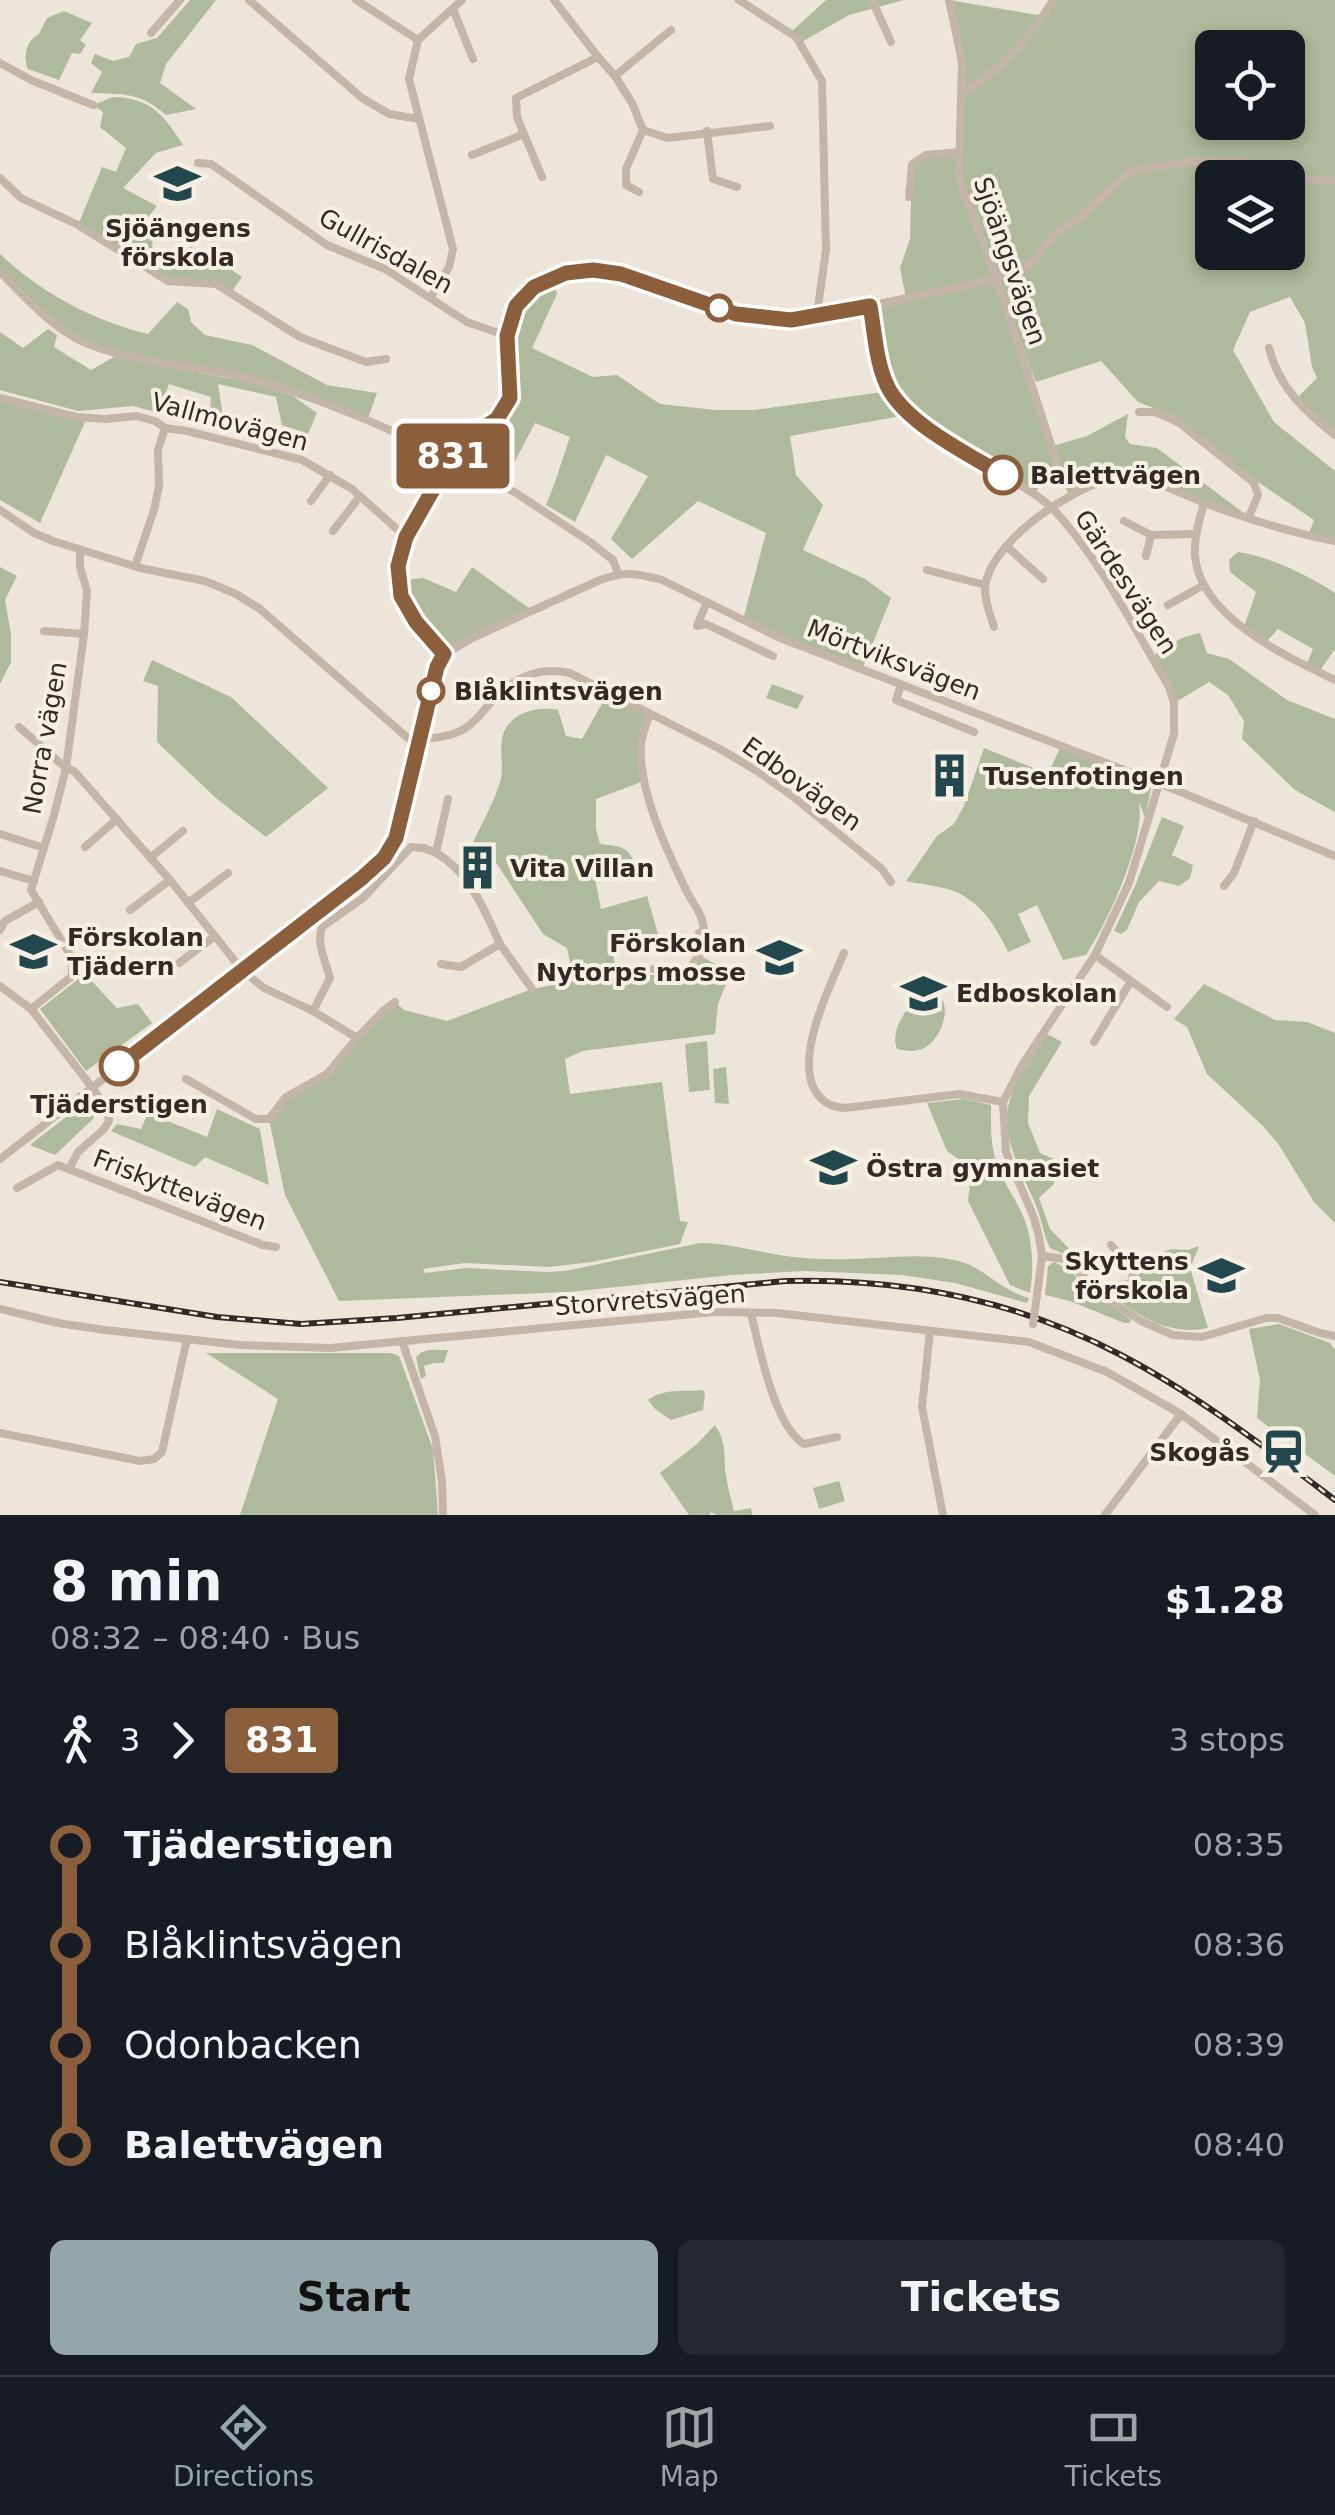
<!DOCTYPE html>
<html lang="en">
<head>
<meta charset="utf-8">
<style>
	:root { --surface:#171b24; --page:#242831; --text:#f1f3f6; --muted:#9ea1a6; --line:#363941; --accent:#94a6aa }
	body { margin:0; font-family:"DejaVu Sans",sans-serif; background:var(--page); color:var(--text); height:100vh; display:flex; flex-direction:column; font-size:38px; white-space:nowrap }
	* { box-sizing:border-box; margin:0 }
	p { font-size:32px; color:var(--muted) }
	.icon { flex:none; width:55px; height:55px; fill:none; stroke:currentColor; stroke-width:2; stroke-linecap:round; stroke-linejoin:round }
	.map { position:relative; height:1515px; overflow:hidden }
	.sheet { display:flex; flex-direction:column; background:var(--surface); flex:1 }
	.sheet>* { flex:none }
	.badge { padding:0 20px; border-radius:8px; font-size:35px; line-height:65px }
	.buttons { position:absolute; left:1195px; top:30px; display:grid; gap:20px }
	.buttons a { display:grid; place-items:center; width:110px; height:110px; border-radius:15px; background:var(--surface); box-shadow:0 5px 15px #0003; font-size:50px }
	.map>.badge { position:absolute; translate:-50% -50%; box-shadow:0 0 0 5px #fff }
	.legs { display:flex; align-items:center; gap:15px; height:110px; padding:0 50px; font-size:32px }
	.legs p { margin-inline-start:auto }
	.headline { display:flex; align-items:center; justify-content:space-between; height:170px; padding:0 50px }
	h1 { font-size:55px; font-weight:700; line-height:75px }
	.cta { display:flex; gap:20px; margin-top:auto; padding:20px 50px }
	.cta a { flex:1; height:115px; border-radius:15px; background:var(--accent); color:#111; font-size:40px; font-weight:700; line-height:115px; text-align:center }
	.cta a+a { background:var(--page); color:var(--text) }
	ul { padding:0 50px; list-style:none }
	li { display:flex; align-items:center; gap:35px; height:100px; font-size:38px }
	li i { display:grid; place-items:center; width:15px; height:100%; margin:0 12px; background:currentColor }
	li i::after { content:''; width:25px; height:25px; margin:-12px; border:8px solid; border-radius:50%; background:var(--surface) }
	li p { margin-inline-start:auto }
	li:first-child i { background:linear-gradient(#0000 50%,currentColor 0) }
	li:last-child i { background:linear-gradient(currentColor 50%,#0000 0) }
	.menu { display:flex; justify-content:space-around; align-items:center; height:140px; border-top:2px solid var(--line); background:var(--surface); font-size:28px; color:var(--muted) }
	.menu a { display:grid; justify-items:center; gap:5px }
	.menu .on { color:var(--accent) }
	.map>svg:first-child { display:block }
	.green { fill:#aeba9b; fill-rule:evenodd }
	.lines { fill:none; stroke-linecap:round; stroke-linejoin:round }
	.minor { stroke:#c3b5a7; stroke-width:8 }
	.rail-casing { stroke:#312a26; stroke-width:6 }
	.rail { stroke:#f6efe4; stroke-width:2.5; stroke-dasharray:8; stroke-linecap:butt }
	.minor-bridge { stroke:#c3b5a7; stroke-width:8 }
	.line-1-casing { stroke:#fff; stroke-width:22 }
	.line-1 { stroke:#8b5e3c; stroke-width:15 }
	.stop-1-dot { fill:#fff; stroke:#8b5e3c; stroke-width:5 }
	.labels { text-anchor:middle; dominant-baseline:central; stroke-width:8; stroke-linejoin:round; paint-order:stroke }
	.poi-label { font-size:25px; font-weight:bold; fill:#312a26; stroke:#f6efe4; text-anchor:start }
	.street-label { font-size:25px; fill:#312a26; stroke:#f6efe4 }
	.stop-label { font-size:25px; font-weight:bold; fill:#312a26; stroke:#f6efe4; text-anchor:start }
</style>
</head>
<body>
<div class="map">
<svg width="1335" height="1515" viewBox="0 0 1335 1515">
	<rect width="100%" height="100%" fill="#ede5d9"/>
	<g class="green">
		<path d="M190 0H216L166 64 160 83 196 109 166 115C140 92 123 94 91 93L102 72 91 63 95 54 113 61 129 57 136 44 157 38Z"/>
		<path d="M826 0H904L849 15 800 43 790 33Z"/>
		<path d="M949 0 1043 16 1053 0H1335V430L1308 409 1299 396 1317 378 1312 367 1305 323 1290 297 1250 312 1233 350 1274 422 1335 471V541L1308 536 1314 520 1252 478 1172 415 1138 402 1101 361 1036 382 1007 308 1052 446 1087 436 1128 414 1125 437 1130 444 1157 448 1249 517 1129 477 1107 480 1070 496 1057 472 1032 494 912 414 790 436 796 475 823 505 803 550 865 579 891 598 862 670 743 620 766 533 698 501 632 559 611 539 648 476 606 455 575 522 546 505C556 482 562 460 570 437L535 423 506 478 485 469 478 458 467 460 458 456C477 433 500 430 517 404 515 359 505 308 555 287L557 294 532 348 593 377 617 375 660 404 715 410H754L890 391 870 306 906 298 900 268 910 239 912 164 926 155 958 152 962 92ZM1212 48H1288V122H1212ZM1212 178H1288V252H1212Z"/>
		<path d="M64 11 92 23 80 40 86 45 80 54 72 53 59 80 28 69C23 57 26 40 39 34L47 18Z"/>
		<path d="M113 97C151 98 164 115 183 145L156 153 123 188 157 206 145 221 153 236 152 250 167 255 191 247 215 258 242 277 230 294 216 284 168 281 78 225 102 167 116 172 126 148 100 127 103 112 93 105Z"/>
		<path d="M0 254C41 293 94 321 148 334L177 302 188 309 191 322 205 335 252 345 327 385 377 393 367 421 250 378 102 348 62 329 0 272Z"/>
		<path d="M48 329 57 335 54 347 91 370 114 357 250 382 293 396 317 413 308 434 282 425 276 397 218 384 225 430 209 425 211 397 169 384 159 413 133 406 78 411 0 390V332L23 348Z"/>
		<path d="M0 401 85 422 40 523 0 500Z"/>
		<path d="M1238 552C1271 557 1307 575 1335 593V649L1319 672 1306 666 1313 649 1278 629 1266 642 1244 627 1256 592 1230 572 1229 560Z"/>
		<path d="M0 567 17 576 5 600 11 634V662L0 684Z"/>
		<path d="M472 567 533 611 444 655C425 632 402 611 399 581L423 578 456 592Z"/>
		<path d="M1200 633 1207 653 1229 659 1287 700 1335 719V812L1295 790 1242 739 1244 721 1228 695 1209 682 1174 703 1151 657 1182 638Z"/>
		<path d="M152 660 231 697 328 788 266 837 217 799 157 742 158 686 143 681Z"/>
		<path d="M772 684 804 696 797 709 766 698Z"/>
		<path d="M608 693 650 714 643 732 644 781 596 799V829L600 844C616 846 629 845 634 863L595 878 601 909 647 896 658 934 611 944 617 975H680L702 957 727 970 729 977 718 1004 715 1034 583 1051 565 1059 570 1094 662 1082 680 1221 688 1222 680 1244 592 1262 549 1267 465 1263 423 1269 425 1273 466 1268 547 1272 565 1271 700 1243C724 1243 745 1249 769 1253 788 1257 810 1259 830 1259 871 1261 913 1251 954 1260 985 1266 998 1290 1029 1298L1027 1303 955 1283 902 1275 804 1271 731 1275 569 1292 339 1301 285 1195 269 1119 286 1097 320 1079 395 1002 404 1010 447 1021 532 989 574 981 567 948 543 934 497 864 472 845C481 824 495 801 501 779 504 765 498 746 504 732 512 712 539 706 558 710L566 736 582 739Z"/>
		<path d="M1061 746 1142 778 1138 793 1144 781 1152 784 1145 818 1139 801C1146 840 1108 921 1086 955L1063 960 1037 905 1018 914 1031 942 1008 952C998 930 984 907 962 895 947 886 923 885 906 881L937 836 954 824 964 806 984 748 1048 774Z"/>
		<path d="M1162 817 1184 826 1172 855 1193 865 1190 878 1179 886 1159 881 1139 902 1127 930 1121 934 1114 931 1135 886Z"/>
		<path d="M85 974 117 1008 138 1004 152 1023 86 1071 40 1009Z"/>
		<path d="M1204 984 1275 1020 1307 1022 1335 1033V1223L1314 1202 1279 1145 1263 1126 1207 1074 1187 1027 1174 1019Z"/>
		<path d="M922 991C960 988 944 1041 922 1049 914 1052 906 1051 897 1049 889 1030 909 1005 922 991Z"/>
		<path d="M1047 1034 1062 1042 1029 1096 1028 1123 1040 1153 1054 1159V1184L1039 1198 1050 1229 1085 1265 1082 1269 1066 1255 1050 1248C1043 1234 1042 1218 1035 1203 1021 1170 998 1134 1011 1096 1018 1075 1035 1054 1047 1034Z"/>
		<path d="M707 1041 710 1090 689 1092 685 1044Z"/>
		<path d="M726 1067 729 1104 715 1103 713 1069Z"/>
		<path d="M89 1099 94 1118 55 1155 30 1145Z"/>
		<path d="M964 1099 991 1105C991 1126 990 1147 998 1167 1004 1184 1016 1199 1023 1216 1033 1239 1034 1268 1030 1293L1010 1285 968 1201 971 1171 967 1165 947 1151 927 1103Z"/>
		<path d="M217 1109 260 1129 269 1185 205 1157 195 1167 111 1131 117 1124 141 1129 148 1113 207 1137Z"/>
		<path d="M1199 1246 1190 1268 1208 1328C1172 1336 1140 1318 1113 1296L1116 1291 1132 1289 1137 1284C1139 1273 1138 1267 1129 1259L1132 1254 1142 1261 1171 1249 1188 1250Z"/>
		<path d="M1054 1262 1071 1271 1082 1284 1131 1320 1129 1323H1124L1070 1301 1045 1295 1048 1266Z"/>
		<path d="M1279 1324 1330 1343 1335 1350V1476L1257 1418 1260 1380 1249 1329Z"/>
		<path d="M448 1350 444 1363H434L424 1366 426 1376 421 1379 416 1358C422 1347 437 1350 448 1350Z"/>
		<path d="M206 1353H391L399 1356 433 1449 438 1515H240L278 1399Z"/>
		<path d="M703 1390 705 1394 703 1410 671 1420 655 1409 648 1400C663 1388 685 1392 703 1390Z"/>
		<path d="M715 1425C728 1445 723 1456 726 1476 728 1488 731 1499 734 1511L751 1508 752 1515H717L711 1512 709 1515H689L660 1473 697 1444Z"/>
		<path d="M839 1481 845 1501 819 1509 813 1488Z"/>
	</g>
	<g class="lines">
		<g class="minor">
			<path d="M249 0 362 98 389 114 419 119"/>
			<path d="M356 0 418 40"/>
			<path d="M554 0 598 57 615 76 632 103 643 130"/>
			<path d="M739 0 796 37 822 81 826 250 817 314"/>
			<path d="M872 0 891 42"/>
			<path d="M949 0 962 62 959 174 962 187 1004 300 1056 460 1058 472"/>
			<path d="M453 9 473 59"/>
			<path d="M151 33 180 0"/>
			<path d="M0 63 31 80 93 105"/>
			<path d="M615 76 671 30"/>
			<path d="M962 92C1001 72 1031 36 1053 0"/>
			<path d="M707 131 713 179 737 187"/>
			<path d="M472 155 524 134"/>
			<path d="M198 163 211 164 327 245 385 269 467 322 507 336"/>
			<path d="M542 177 517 117 516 98 598 57"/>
			<path d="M0 178 21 198 78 225 168 281 216 284 300 337 366 362 386 359"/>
			<path d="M639 192 626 185V169L643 130 668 138 770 126"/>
			<path d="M909 197 912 164 926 155 959 152"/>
			<path d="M0 272C24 296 50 326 81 341 133 365 198 364 252 379 321 398 387 428 451 458"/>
			<path d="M431 297 449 267 453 249 409 79 418 40 462 0"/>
			<path d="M870 306C875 333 877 365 890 389 908 423 966 453 999 473 1018 484 1041 496 1056 512 1102 563 1134 628 1169 687L1174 703V734L1129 883 1095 955 1022 1065 1003 1102 1006 1152 1034 1218 1039 1237 1042 1256 1038 1288"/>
			<path d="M1269 348C1278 386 1305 412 1335 435"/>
			<path d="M0 398 76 417 106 419 136 416 155 421 165 428 187 431 302 460 352 489 406 537"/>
			<path d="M1139 412H1155L1178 422 1254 483 1258 495 1249 517"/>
			<path d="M476 467 483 476 516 493 590 542 613 560 618 573"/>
			<path d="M311 501 330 475"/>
			<path d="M1204 503C1199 521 1194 537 1195 556 1200 617 1287 657 1335 680"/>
			<path d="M0 510 34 533 53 541 140 568 205 581 236 594 260 609 417 746"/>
			<path d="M1124 521 1151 535 1195 534"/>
			<path d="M333 531 360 496"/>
			<path d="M1006 546 1043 579"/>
			<path d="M1146 556 1151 535"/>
			<path d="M135 566 154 510 159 486 158 450 165 428"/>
			<path d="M927 570 985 585"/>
			<path d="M707 602 697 626 706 624 773 656"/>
			<path d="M1168 605 1204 585"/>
			<path d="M994 627C990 615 985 602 985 589 986 567 1005 546 1021 531 1044 510 1097 475 1129 477 1154 479 1179 493 1202 502 1245 518 1290 533 1335 541"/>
			<path d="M44 631 84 634 87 591 80 567V551"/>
			<path d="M444 655C429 637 405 616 400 592 392 554 414 523 431 492 442 474 451 456 466 441 480 426 502 421 509 399 515 381 506 357 507 338 511 281 564 270 611 272L736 314 791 320 870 306 996 279 1018 271 1031 264 1054 235 1081 217 1130 171 1196 161 1248 162 1313 180 1335 181"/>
			<path d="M444 655 472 638 600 580C625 571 636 573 662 580L780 638 1166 786 1335 856"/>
			<path d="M901 685 896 700 974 732"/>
			<path d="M650 714C646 724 642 734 641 745 638 790 666 848 685 888 692 903 704 915 704 931L699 933 701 953 691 966 682 972 654 969"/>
			<path d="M19 727 66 768 74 771 170 880 242 970 264 988 313 1011 357 1038 327 1074 286 1097 269 1119H256L186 1079"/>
			<path d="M418 740C434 738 450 737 464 729 476 722 483 711 492 701 513 677 540 666 570 673L720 749 757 771 791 795 882 869 891 882"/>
			<path d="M0 834 44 848"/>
			<path d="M85 847 117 819"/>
			<path d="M436 853C469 871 485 911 500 944L461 967 441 964"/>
			<path d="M150 858 183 831"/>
			<path d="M0 871 34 881"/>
			<path d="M1224 886 1234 873 1254 821"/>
			<path d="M188 903 228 873"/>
			<path d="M130 910 170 880"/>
			<path d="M0 930 5 921 39 902"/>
			<path d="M500 944 532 989"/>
			<path d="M844 953C830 986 787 1070 823 1100 829 1106 837 1107 845 1108L959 1094 1003 1102"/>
			<path d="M1095 955 1167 1007"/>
			<path d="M179 963 215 936"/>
			<path d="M0 986 31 1009 95 1091 108 1113 109 1121 104 1129 78 1152 69 1169"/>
			<path d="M31 1009 72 976V958L31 890 54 815 66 768 84 634"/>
			<path d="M313 1011 330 978C326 962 316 943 322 927L363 898 411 847 424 848 436 853 448 799"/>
			<path d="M357 1038 383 1011 395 1002"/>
			<path d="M1094 1042 1131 981"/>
			<path d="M0 1159 362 878 383 858 396 837 437 667 444 655"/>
			<path d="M17 1188 58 1165 263 1245 276 1247"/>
			<path d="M1042 1256 1065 1259 1106 1298 1141 1321 1173 1335 1202 1337 1266 1318H1278L1320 1333 1335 1336"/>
			<path d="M1106 1298 1118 1285 1130 1284C1140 1269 1121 1257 1111 1245"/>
			<path d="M0 1309 58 1323 105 1330 240 1345 330 1348 714 1312 777 1313 1029 1342 1107 1372 1181 1414 1315 1515"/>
			<path d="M751 1313C759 1346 774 1426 804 1444L837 1437"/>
			<path d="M930 1331 922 1407 943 1515"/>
			<path d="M402 1341 435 1436 442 1481 443 1515"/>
			<path d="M0 1433 140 1461 154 1459 162 1452 187 1339"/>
			<path d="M1105 1515 1181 1414"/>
		</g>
		<defs>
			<path id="rail" d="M0 1282 217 1317 301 1324 397 1318 785 1281C901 1278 1016 1300 1119 1354 1196 1394 1266 1448 1335 1500"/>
		</defs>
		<use href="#rail" class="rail-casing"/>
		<use href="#rail" class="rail"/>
		<path class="minor-bridge" d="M1033 1324 1038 1288"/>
	</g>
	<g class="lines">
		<defs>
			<path id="line-1" d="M119 1066 362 878 384 858 396 838 428 704 437 667 444 654 416 622 401 596 398 566 406 537 451 458 470 436 497 419 510 398 507 336 516 306 534 287 566 273 593 270 621 274 736 314 791 320 870 306C875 333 876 367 890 391 911 426 968 454 1003 475"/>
		</defs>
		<use href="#line-1" class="line-1-casing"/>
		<use href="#line-1" class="line-1"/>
	</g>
	<defs>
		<symbol id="school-bare" viewBox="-9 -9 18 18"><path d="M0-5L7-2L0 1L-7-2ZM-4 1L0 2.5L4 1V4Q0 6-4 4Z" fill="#22474c" stroke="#f6efe4" stroke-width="2.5" paint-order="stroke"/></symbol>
		<symbol id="building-bare" viewBox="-9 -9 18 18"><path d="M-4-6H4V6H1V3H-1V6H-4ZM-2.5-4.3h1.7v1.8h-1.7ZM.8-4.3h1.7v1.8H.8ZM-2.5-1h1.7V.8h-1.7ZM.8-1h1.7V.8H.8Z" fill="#22474c" stroke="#f6efe4" stroke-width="2.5" paint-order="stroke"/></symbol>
		<symbol id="station-bare" viewBox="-9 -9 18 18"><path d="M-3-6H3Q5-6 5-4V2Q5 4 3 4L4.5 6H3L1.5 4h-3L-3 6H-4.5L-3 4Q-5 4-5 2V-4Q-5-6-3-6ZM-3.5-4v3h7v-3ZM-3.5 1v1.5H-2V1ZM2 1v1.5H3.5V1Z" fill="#22474c" stroke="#f6efe4" stroke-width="2.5" paint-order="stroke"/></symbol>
	</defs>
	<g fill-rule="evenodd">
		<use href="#school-bare" x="146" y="152" width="63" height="63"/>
		<use href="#building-bare" x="918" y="744" width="63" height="63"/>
		<use href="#building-bare" x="446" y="836" width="63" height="63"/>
		<use href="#school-bare" x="2" y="920" width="63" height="63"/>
		<use href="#school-bare" x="748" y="926" width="63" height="63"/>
		<use href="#school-bare" x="892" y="962" width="63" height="63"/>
		<use href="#school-bare" x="802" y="1136" width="63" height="63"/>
		<use href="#school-bare" x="1190" y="1244" width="63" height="63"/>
		<use href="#station-bare" x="1252" y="1420" width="63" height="63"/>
	</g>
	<g class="stop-1-dot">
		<circle cx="719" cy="308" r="12"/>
		<circle cx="1003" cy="475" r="18"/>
		<circle cx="431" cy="691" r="12"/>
		<circle cx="119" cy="1066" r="18"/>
	</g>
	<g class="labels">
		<g class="poi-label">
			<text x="178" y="228" text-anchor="middle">Sjöängens<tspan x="178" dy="29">förskola</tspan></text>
			<text x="983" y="776">Tusenfotingen</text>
			<text x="510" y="868">Vita Villan</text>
			<text x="67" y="937">Förskolan<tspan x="67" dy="29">Tjädern</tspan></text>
			<text x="746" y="943" text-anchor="end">Förskolan<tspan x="746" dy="29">Nytorps mosse</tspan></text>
			<text x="956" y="993">Edboskolan</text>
			<text x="866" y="1168">Östra gymnasiet</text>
			<text x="1189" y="1261" text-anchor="end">Skyttens<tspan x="1189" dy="29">förskola</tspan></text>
			<text x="1250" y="1452" text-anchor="end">Skogås</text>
		</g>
		<g class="street-label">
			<text transform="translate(386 251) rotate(29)">Gullrisdalen</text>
			<text transform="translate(1010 261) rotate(71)">Sjöängsvägen</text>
			<text transform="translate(230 422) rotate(15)">Vallmovägen</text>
			<text transform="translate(1126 582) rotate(57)">Gärdesvägen</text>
			<text transform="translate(894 660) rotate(21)">Mörtviksvägen</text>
			<text transform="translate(45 738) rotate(-80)">Norra vägen</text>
			<text transform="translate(802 784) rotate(36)">Edbovägen</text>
			<text transform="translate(180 1190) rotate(21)">Friskyttevägen</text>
			<text transform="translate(650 1300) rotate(-4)">Storvretsvägen</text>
		</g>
		<g class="stop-label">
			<text x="1030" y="475">Balettvägen</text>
			<text x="454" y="691">Blåklintsvägen</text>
			<text x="119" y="1104" text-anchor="middle">Tjäderstigen</text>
		</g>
	</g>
</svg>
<div class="buttons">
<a><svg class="icon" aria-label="locate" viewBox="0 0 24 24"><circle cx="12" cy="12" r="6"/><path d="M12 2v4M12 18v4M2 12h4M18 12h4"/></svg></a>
<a><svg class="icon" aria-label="layers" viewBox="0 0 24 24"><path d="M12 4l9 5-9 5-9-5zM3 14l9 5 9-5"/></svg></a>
</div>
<b class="badge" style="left:453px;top:456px;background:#8b5e3c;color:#fff">831</b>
</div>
<section class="sheet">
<div class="headline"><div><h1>8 min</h1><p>08:32 – 08:40 · Bus</p></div><b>$1.28</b></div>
<div class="legs"><svg class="icon" aria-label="walk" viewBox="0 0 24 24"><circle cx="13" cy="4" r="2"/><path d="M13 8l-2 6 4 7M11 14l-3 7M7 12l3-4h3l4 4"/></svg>3<svg class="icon" aria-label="forward" viewBox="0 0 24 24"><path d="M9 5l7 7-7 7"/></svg><b class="badge" style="background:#8b5e3c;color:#fff">831</b><p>3 stops</p></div>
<ul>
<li><i style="color:#8b5e3c"></i><b>Tjäderstigen</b><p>08:35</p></li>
<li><i style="color:#8b5e3c"></i><span>Blåklintsvägen</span><p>08:36</p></li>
<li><i style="color:#8b5e3c"></i><span>Odonbacken</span><p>08:39</p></li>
<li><i style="color:#8b5e3c"></i><b>Balettvägen</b><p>08:40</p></li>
</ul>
<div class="cta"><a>Start</a><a>Tickets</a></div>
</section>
<nav class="menu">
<a class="on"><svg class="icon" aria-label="directions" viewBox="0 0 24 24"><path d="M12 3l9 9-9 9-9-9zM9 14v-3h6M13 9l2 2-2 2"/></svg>Directions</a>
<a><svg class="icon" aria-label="map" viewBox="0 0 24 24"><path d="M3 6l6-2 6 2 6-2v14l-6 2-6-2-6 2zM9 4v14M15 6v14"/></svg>Map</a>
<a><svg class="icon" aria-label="tickets" viewBox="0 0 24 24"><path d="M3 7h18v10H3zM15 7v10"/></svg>Tickets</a>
</nav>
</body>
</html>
